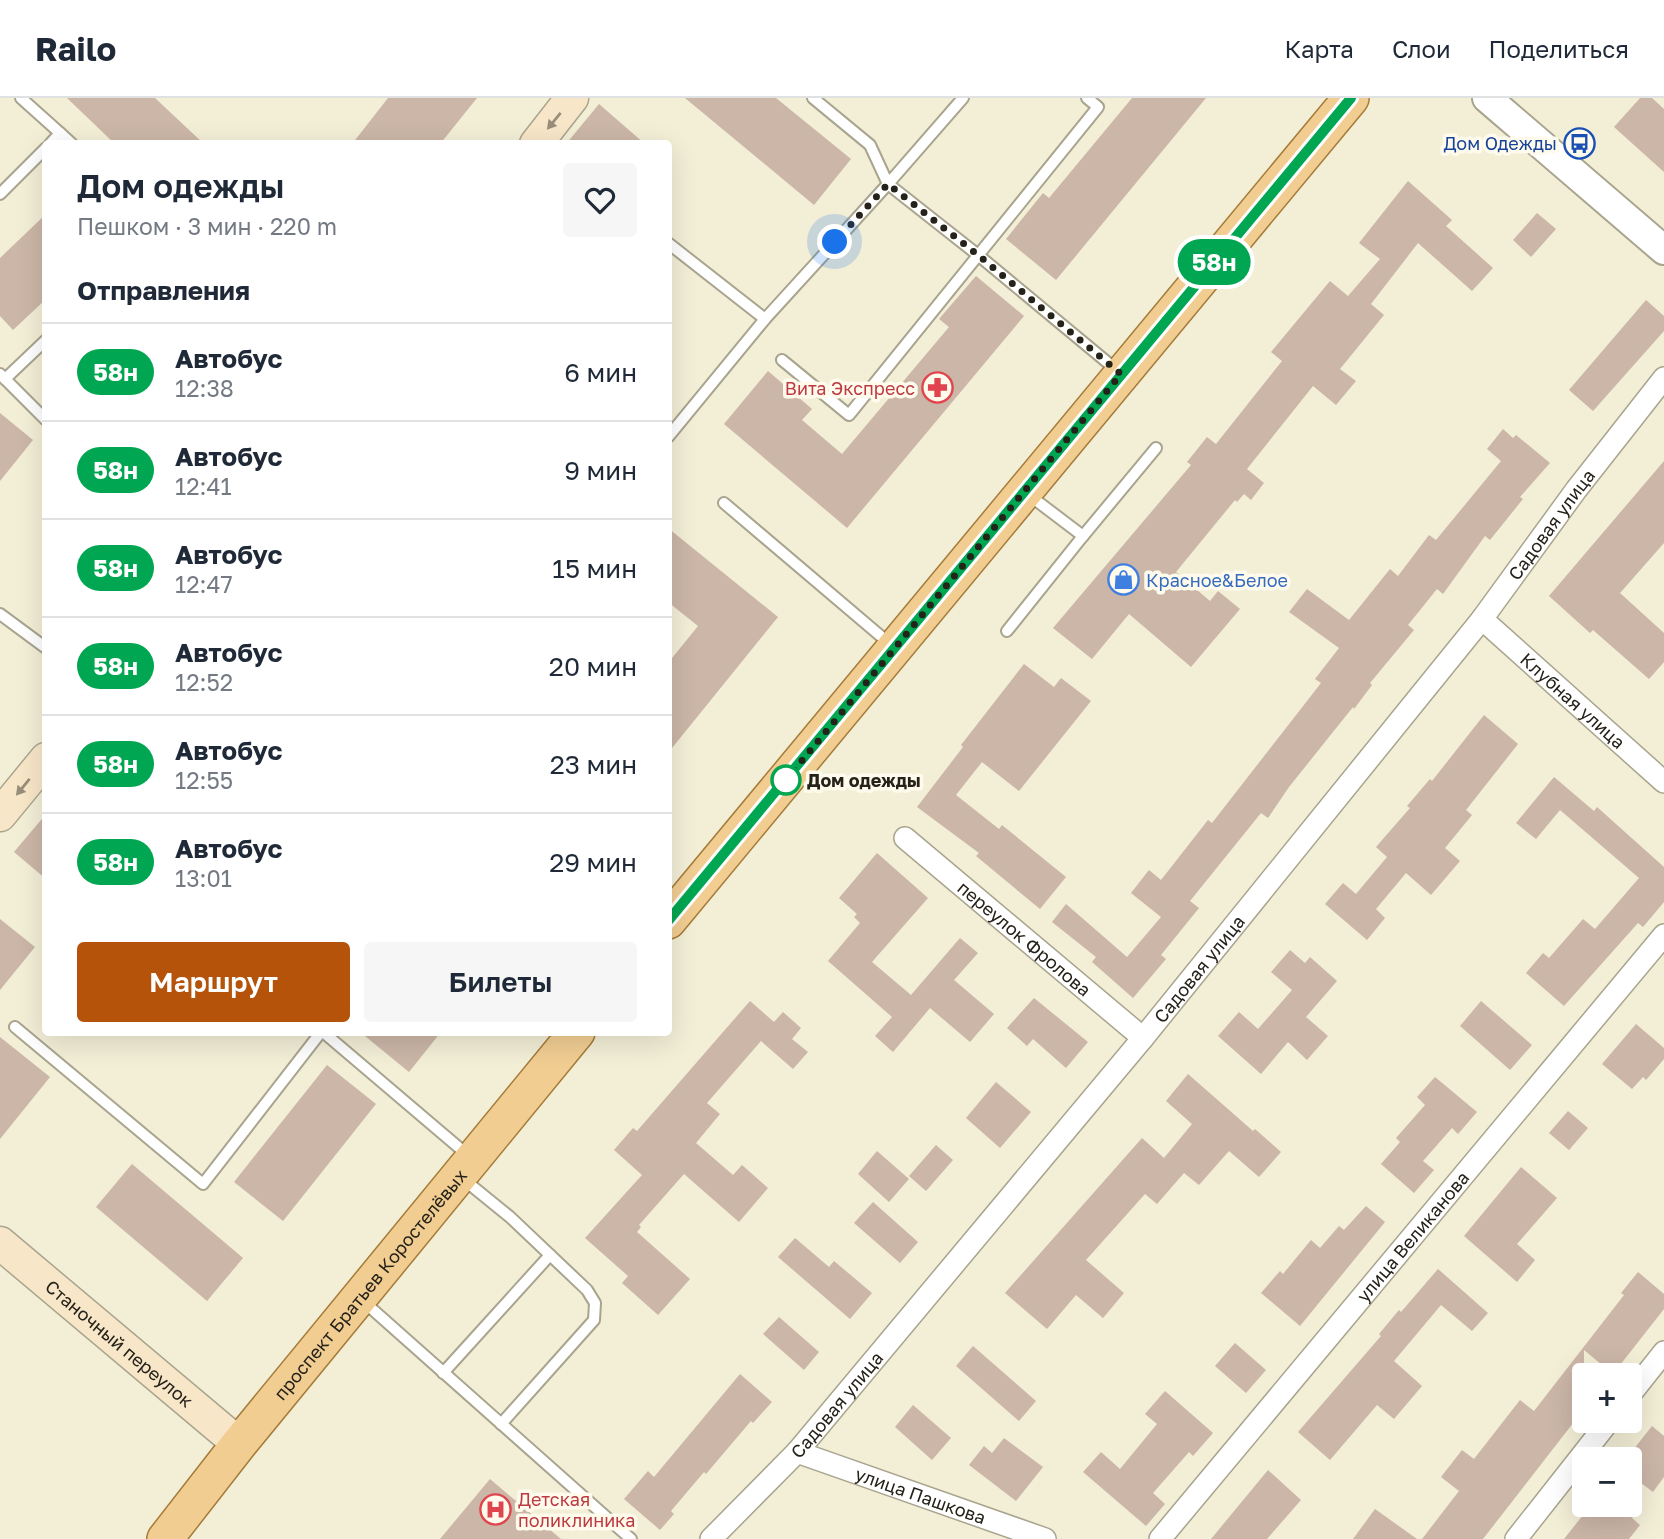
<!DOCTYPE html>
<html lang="ru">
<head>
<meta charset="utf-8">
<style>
	:root { --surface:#fff; --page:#f6f6f7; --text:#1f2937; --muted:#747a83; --line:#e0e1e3; --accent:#b45309 }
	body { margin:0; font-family:"Golos Text",sans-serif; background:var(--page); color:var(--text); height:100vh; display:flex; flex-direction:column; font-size:26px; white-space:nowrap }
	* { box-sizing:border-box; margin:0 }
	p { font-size:23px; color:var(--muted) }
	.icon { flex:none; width:38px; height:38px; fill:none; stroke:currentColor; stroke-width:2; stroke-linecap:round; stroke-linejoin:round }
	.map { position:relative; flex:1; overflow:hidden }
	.details { position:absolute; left:42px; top:42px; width:630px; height:896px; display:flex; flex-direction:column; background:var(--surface); border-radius:7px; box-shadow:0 7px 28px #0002 }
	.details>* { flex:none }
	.badge { padding:0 14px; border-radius:23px; font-size:24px; line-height:46px }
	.controls { position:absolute; left:1572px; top:1265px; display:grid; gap:14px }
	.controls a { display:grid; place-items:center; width:70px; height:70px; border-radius:7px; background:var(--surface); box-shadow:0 7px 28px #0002; font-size:35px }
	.you { position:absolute; width:35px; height:35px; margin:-18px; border:5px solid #fff; border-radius:50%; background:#1a73e8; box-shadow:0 0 0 10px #1a73e833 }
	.map>.badge { position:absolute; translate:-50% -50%; box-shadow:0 0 0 4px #fff }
	h2 { padding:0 35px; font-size:26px; line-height:63px }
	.round { display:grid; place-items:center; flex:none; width:74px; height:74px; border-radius:7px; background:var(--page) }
	.head { display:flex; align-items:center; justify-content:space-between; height:119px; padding:0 35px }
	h1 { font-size:33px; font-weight:600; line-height:52px }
	.primary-button { display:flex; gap:14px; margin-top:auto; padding:14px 35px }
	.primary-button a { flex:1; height:80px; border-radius:7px; background:var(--accent); color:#fff; font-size:28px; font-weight:600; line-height:80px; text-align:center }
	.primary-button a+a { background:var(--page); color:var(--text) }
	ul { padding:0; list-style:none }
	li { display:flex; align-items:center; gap:21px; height:98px; padding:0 35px; border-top:2px solid var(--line) }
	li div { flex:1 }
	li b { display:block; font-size:26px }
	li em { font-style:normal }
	li .badge { min-width:77px; font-weight:700; text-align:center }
	header { display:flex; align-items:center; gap:42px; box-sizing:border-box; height:98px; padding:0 35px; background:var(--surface); border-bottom:2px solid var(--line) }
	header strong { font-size:33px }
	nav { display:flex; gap:38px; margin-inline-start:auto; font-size:24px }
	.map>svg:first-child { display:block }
	.building { fill:#cbb6a7 }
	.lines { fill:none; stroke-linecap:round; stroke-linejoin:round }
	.service-casing { stroke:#a9a48e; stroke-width:14 }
	.minor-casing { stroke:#a9a48e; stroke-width:24 }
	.tertiary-casing { stroke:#a9a48e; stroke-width:32 }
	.secondary-casing { stroke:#a9a48e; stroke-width:35 }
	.primary-casing { stroke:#a47b39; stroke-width:38 }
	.service { stroke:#fff; stroke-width:10 }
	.minor { stroke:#fff; stroke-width:21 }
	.tertiary { stroke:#fff; stroke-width:28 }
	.secondary { stroke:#f8e6c8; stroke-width:32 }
	.primary { stroke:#f1cd92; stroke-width:35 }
	.oneway { fill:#998e7a }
	.line-casing { stroke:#fff; stroke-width:16 }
	.line { stroke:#00a651; stroke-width:10 }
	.walk { stroke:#25221a; stroke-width:7; stroke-dasharray:0 12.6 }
	.stop-dot { fill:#fff; stroke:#00a651; stroke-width:3.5 }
	.labels { text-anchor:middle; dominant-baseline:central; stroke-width:7; stroke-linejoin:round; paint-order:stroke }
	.transit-label { font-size:18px; fill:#164399; stroke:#fefbed; text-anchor:end }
	.health-label { font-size:18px; fill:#be3a42; stroke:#fefbed; text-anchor:end }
	.street-label { font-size:18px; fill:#25221a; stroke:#fefbed }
	.shop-label { font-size:18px; fill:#366cbe; stroke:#fefbed; text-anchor:start }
	.stop-label { font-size:18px; font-weight:bold; fill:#25221a; stroke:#fefbed; text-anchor:start }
</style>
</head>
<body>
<header>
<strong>Railo</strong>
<nav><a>Карта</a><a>Слои</a><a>Поделиться</a></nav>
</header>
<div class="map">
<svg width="1664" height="1441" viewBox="0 0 1664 1441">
	<rect width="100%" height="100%" fill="#f3eed6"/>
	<g class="building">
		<path d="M67 0H155L204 46H115Z"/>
		<path d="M388 0H477L440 46H352Z"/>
		<path d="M685 0H776L851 61 814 107Z"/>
		<path d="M1132 0H1206L1056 182 1006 141 1043 95 1049 100Z"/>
		<path d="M1640 0H1652L1664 11V74L1614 29Z"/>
		<path d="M599 6 645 46H566Z"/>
		<path d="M1408 83 1452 122 1446 128 1493 170 1472 193 1418 145 1371 206 1384 217 1340 271 1356 283 1336 307 1313 288 1247 371 1264 385 1251 402 1244 396 1237 404 1235 402 1176 474 1210 503 1218 493 1240 511 1191 569 1129 516 1092 561 1053 530 1191 367 1187 364 1207 339 1216 346 1282 263 1271 254 1330 183 1348 198 1380 161 1359 145Z"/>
		<path d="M1537 115 1556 131 1531 159 1513 142Z"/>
		<path d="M46 116V201L13 232 0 218V160Z"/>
		<path d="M976 178 1024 218 847 430 724 326 768 273 812 311 802 322 842 356 949 229 939 221Z"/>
		<path d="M1646 202 1664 218V233L1593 313 1569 292Z"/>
		<path d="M0 315 33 342 0 383Z"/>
		<path d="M1503 331 1513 340 1516 337 1550 365 1520 399 1523 401 1490 442 1485 438 1443 496 1437 491 1408 527 1414 532 1370 585 1372 587 1354 611 1353 609 1289 689 1268 720 1261 715 1190 803 1199 810 1161 857 1166 861 1133 900 1092 864 1096 859 1052 824 1066 806 1127 859 1161 819 1131 795 1149 772 1161 782 1208 722 1212 725 1321 585 1315 581 1339 550 1289 514 1307 491 1349 522 1390 471 1398 478 1429 437 1436 442 1501 363 1487 351Z"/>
		<path d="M1664 363V445L1620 495 1664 535V564L1649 581 1593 532 1590 535 1549 498Z"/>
		<path d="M668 430 778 519 668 655V565L698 528 668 504Z"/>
		<path d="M1024 566 1054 589 1061 580 1091 603 1019 693 982 664 956 697 999 731 1002 727 1066 779 1040 811 976 758 979 755 917 709 963 649 961 647Z"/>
		<path d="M1484 617 1518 646 1466 712 1472 717 1445 750 1460 763 1431 797 1406 775 1376 811 1385 820 1367 842 1325 806 1343 785 1356 796 1387 759 1376 749 1410 710 1407 708 1430 681 1432 683Z"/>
		<path d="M1554 679 1594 713 1597 709 1664 769V804L1643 829 1638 825 1564 908 1526 875 1543 855 1549 860 1583 821 1595 831 1639 780 1560 712 1536 741 1516 725Z"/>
		<path d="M46 716V781L14 754Z"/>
		<path d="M877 755 928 800 872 864 911 897 960 840 978 855 954 882 994 916 970 944 930 910 893 954 875 938 892 919 828 863 860 825 854 819 857 816 839 800Z"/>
		<path d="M0 821 35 849 0 892Z"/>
		<path d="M1290 852 1305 865 1310 859 1337 883 1306 919 1328 938 1307 962 1288 944 1261 976 1218 938 1239 914 1258 931 1292 892 1271 874Z"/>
		<path d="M1034 900 1088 944 1066 970 1033 941 1027 948 1007 930Z"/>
		<path d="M750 903 774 924 783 914 801 930 792 941 808 954 793 971 761 943 707 1005 720 1016 696 1045 733 1077 742 1067 768 1090 739 1124 684 1076 639 1127 641 1129 637 1134 690 1181 658 1217 622 1185 628 1178 585 1140 642 1077 614 1052 633 1030 637 1033Z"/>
		<path d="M1481 903 1532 947 1510 972 1460 928Z"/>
		<path d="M1636 926 1664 950V961L1646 982 1643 979 1632 991 1602 966Z"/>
		<path d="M360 934H441L409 974Z"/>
		<path d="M0 939 50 979 0 1041Z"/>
		<path d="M327 967 376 1006 283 1123 234 1084Z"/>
		<path d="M1188 976 1253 1033 1255 1031 1281 1054 1259 1079 1229 1053 1199 1087 1184 1075 1157 1106 1145 1096 1086 1162 1124 1195 1103 1220 1076 1197 1047 1231 1005 1195 1142 1040 1164 1060 1192 1026 1166 1003Z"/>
		<path d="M1435 979 1477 1014 1458 1036 1452 1030 1423 1063 1434 1072 1414 1095 1381 1066 1400 1044 1396 1040 1425 1007 1417 999Z"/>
		<path d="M996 984 1031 1014 1000 1050 966 1020Z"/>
		<path d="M1568 1013 1588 1030 1569 1052 1549 1035Z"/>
		<path d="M936 1047 953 1062 926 1093 909 1078Z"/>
		<path d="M877 1053 909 1081 889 1104 858 1076Z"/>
		<path d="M132 1066 243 1160 207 1203 96 1109Z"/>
		<path d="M1521 1069 1557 1100 1517 1146 1535 1162 1517 1184 1464 1138Z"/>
		<path d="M873 1104 918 1144 900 1165 854 1125Z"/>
		<path d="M1366 1108 1385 1124 1300 1228 1261 1195 1280 1173 1283 1176 1311 1142 1320 1150 1339 1128 1344 1132Z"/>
		<path d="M795 1140 829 1169 834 1163 872 1195 850 1221 778 1159Z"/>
		<path d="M1438 1171 1488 1215 1472 1233 1441 1207 1394 1263 1422 1288 1394 1321 1377 1307 1330 1362 1298 1334 1381 1238 1379 1236 1399 1212 1401 1214Z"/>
		<path d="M1638 1174 1664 1196V1211L1613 1276 1584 1252V1311L1483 1441H1422L1459 1393 1441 1379 1462 1352 1474 1361 1520 1302 1534 1313 1624 1197 1621 1195Z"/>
		<path d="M779 1219 819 1254 804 1272 763 1236Z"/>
		<path d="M1235 1245 1266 1272 1246 1295 1215 1268Z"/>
		<path d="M973 1248 1036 1303 1019 1323 956 1268Z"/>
		<path d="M740 1276 772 1304 753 1325 751 1323 706 1376 704 1374 671 1413 674 1416 660 1432 624 1401 648 1373 654 1379Z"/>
		<path d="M1165 1293 1213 1335 1193 1358 1189 1354 1153 1395 1165 1406 1146 1428 1083 1374 1101 1354 1120 1371 1157 1326 1145 1316Z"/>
		<path d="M913 1307 951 1340 932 1362 895 1329Z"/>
		<path d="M1652 1328 1664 1338V1379L1653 1394 1629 1376V1357Z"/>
		<path d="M1004 1340 1043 1369 1016 1403 969 1367 984 1348 992 1355Z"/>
		<path d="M1268 1372 1301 1402 1267 1441H1211Z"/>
		<path d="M490 1381 561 1441H440Z"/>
		<path d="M1591 1407H1642L1632 1420 1640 1427 1629 1441H1564Z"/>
		<path d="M1375 1411 1417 1441H1353Z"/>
	</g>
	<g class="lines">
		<defs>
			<g id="service">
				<path d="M21 0 60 35"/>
				<path d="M813 0 870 47 888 86 963 0"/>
				<path d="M50 46 60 35 72 46"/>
				<path d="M0 96 46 50"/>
				<path d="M668 145 765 221"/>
				<path d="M782 262 849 317 1098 9 1087 0"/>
				<path d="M0 276 46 322"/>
				<path d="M5 281 46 242"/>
				<path d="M668 339 765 221 888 86 978 157 1119 274"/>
				<path d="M724 405 890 546"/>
				<path d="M1083 438 1156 350"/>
				<path d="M0 516 46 550"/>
				<path d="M1007 533 1083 438 1029 397"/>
				<path d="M15 929 203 1086 321 934"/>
				<path d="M323 934 470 1059"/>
				<path d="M462 1080 510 1119 587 1192 595 1205 594 1222 501 1326"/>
				<path d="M363 1203 631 1441"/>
				<path d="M443 1275 550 1157"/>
			</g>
			<g id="minor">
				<path id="s1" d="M1482 521 1664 684"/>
				<path id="s2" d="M905 740 1143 940"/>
				<path d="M1629 1298 1664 1254"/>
				<path id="s3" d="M797 1354 1045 1441"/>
				<path id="s4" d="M711 1441 797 1354 1143 940 1482 521 1576 392 1664 280"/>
				<path id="s5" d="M1160 1441 1664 837"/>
				<path d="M1516 1441 1609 1323"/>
			</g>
			<path id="tertiary" d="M1487 0 1664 152"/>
			<g id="secondary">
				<path d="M536 46 572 0"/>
				<path d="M0 717 46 661"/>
				<path id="s6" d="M0 1145 239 1346"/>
			</g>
			<g id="primary">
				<path d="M668 823 1351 0"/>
				<path id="s7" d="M165 1441 239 1346 577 934"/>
			</g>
		</defs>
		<use href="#service" class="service-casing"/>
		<use href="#minor" class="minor-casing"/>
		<use href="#tertiary" class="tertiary-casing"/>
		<use href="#secondary" class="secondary-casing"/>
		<use href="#primary" class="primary-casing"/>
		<use href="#service" class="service"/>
		<use href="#minor" class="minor"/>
		<use href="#tertiary" class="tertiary"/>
		<use href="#secondary" class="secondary"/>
		<use href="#primary" class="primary"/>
	</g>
	<defs><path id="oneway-solid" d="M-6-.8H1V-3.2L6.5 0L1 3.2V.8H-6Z" transform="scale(1.75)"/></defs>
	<g class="oneway">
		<use href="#oneway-solid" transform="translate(554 23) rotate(129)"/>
		<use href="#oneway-solid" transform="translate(23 689) rotate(129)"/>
	</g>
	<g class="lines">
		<defs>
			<path id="line" d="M668 823 1351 0"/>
		</defs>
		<use href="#line" class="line-casing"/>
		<use href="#line" class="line"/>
		<path class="walk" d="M786 682 1121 276 978 157 888 86 835 144"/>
	</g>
	<defs>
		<symbol id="bus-ring" viewBox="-11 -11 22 22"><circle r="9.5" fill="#fefbed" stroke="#1a4fb4" stroke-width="1.5"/><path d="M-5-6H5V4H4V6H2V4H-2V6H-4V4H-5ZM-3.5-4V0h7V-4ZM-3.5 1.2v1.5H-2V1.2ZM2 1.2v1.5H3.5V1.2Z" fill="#1a4fb4"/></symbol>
		<symbol id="pharmacy-ring" viewBox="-11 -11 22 22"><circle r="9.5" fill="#fefbed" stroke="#e0444e" stroke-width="1.5"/><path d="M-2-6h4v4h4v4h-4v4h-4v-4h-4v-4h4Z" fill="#e0444e"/></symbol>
		<symbol id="shop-ring" viewBox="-11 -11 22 22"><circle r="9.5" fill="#fefbed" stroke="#3f7fe0" stroke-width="1.5"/><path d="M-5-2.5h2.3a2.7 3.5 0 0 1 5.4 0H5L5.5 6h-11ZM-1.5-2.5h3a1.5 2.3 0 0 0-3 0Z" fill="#3f7fe0"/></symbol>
		<symbol id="hospital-ring" viewBox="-11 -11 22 22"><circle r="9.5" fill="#fefbed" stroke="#e0444e" stroke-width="1.5"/><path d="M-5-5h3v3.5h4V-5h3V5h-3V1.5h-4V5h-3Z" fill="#e0444e"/></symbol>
	</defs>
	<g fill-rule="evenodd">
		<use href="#bus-ring" x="1562" y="28" width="35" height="35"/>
		<use href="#pharmacy-ring" x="920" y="272" width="35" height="35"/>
		<use href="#shop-ring" x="1106" y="464" width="35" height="35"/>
		<use href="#hospital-ring" x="478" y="1394" width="35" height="35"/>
	</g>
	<circle class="stop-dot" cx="786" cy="682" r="14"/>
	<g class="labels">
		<g class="transit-label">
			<text x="1557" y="45">Дом Одежды</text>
		</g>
		<g class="health-label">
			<text x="915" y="290">Вита Экспресс</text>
			<text x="518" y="1401" text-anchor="start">Детская<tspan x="518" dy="21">поликлиника</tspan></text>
		</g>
		<g class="street-label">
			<text stroke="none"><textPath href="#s4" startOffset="1318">Садовая улица</textPath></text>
			<text stroke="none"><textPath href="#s1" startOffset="122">Клубная улица</textPath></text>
			<text stroke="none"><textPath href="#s2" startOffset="156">переулок Фролова</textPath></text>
			<text stroke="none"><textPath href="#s4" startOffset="751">Садовая улица</textPath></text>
			<text stroke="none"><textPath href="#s5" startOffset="394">улица Великанова</textPath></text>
			<text stroke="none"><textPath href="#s7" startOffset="327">проспект Братьев Коростелёвых</textPath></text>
			<text stroke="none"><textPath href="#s6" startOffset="156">Станочный переулок</textPath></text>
			<text stroke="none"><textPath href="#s4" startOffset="184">Садовая улица</textPath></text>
			<text stroke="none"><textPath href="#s3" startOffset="131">улица Пашкова</textPath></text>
		</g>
		<g class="shop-label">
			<text x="1146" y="482">Красное&amp;Белое</text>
		</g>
		<g class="stop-label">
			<text x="807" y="682">Дом одежды</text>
		</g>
	</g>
</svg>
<div class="controls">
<a>+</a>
<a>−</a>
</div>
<div class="you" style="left:835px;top:144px"></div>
<b class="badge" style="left:1214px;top:164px;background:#00a651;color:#fff">58н</b>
<section class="details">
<div class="head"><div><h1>Дом одежды</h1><p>Пешком · 3 мин · 220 m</p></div><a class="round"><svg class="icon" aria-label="heart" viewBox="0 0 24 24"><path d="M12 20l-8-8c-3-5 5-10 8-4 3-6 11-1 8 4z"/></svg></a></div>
<h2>Отправления</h2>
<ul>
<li><span class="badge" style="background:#00a651;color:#fff">58н</span><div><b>Автобус</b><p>12:38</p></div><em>6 мин</em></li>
<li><span class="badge" style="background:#00a651;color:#fff">58н</span><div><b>Автобус</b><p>12:41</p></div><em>9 мин</em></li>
<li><span class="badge" style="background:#00a651;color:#fff">58н</span><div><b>Автобус</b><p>12:47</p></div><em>15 мин</em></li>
<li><span class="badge" style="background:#00a651;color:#fff">58н</span><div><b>Автобус</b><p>12:52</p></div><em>20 мин</em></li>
<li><span class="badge" style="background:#00a651;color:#fff">58н</span><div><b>Автобус</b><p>12:55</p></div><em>23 мин</em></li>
<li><span class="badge" style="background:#00a651;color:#fff">58н</span><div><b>Автобус</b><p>13:01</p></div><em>29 мин</em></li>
</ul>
<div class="primary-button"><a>Маршрут</a><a>Билеты</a></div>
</section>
</div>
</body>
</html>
